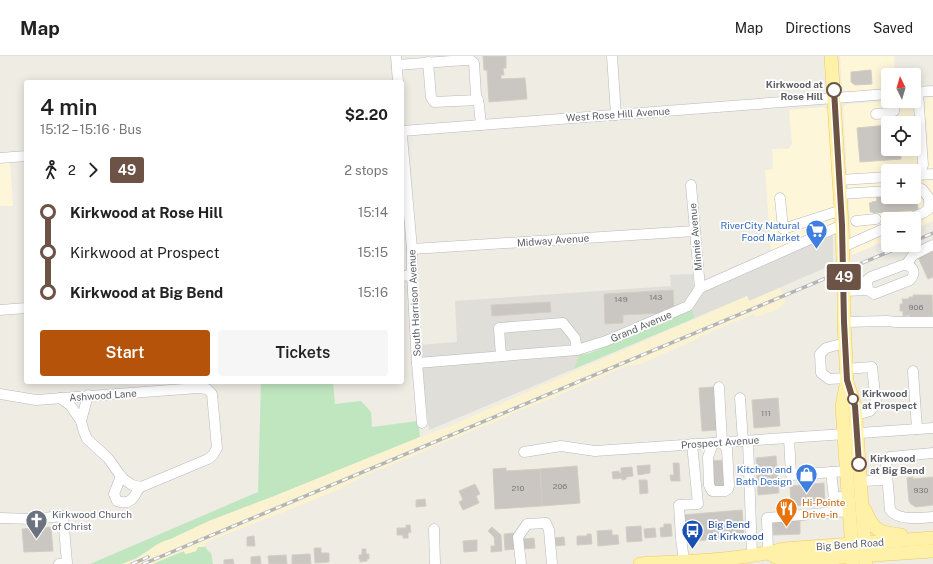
<!DOCTYPE html>
<html lang="en">
<head>
<meta charset="utf-8">
<style>
	:root { --surface:#fff; --page:#f6f6f6; --text:#222; --muted:#767676; --line:#e0e0e0; --accent:#b45309 }
	body { margin:0; font-family:"Public Sans",sans-serif; background:var(--page); color:var(--text); height:100vh; display:flex; flex-direction:column; font-size:15px; white-space:nowrap }
	* { box-sizing:border-box; margin:0 }
	p { font-size:13px; color:var(--muted) }
	.icon { flex:none; width:22px; height:22px; fill:none; stroke:currentColor; stroke-width:2; stroke-linecap:round; stroke-linejoin:round }
	.map { position:relative; flex:1; overflow:hidden }
	.drawer { position:absolute; left:24px; top:24px; width:380px; height:304px; display:flex; flex-direction:column; background:var(--surface); border-radius:4px; box-shadow:0 2px 10px #0003 }
	.drawer>* { flex:none }
	.badge { padding:0 8px; border-radius:3px; font-size:14px; line-height:26px }
	.needle { width:26px; rotate:355deg }
	.controls { position:absolute; left:881px; top:12px; display:grid; gap:8px }
	.controls a { display:grid; place-items:center; width:40px; height:40px; border-radius:4px; background:var(--surface); box-shadow:0 2px 10px #0003; font-size:20px }
	.map>.badge { position:absolute; translate:-50% -50%; box-shadow:0 0 0 2px #fff }
	.legs { display:flex; align-items:center; gap:6px; height:44px; padding:0 16px; font-size:13px }
	.legs p { margin-inline-start:auto }
	.head { display:flex; align-items:center; justify-content:space-between; height:68px; padding:0 16px }
	h1 { font-size:22px; font-weight:600; line-height:30px }
	.cta { display:flex; gap:8px; margin-top:auto; padding:8px 16px }
	.cta a { flex:1; height:46px; border-radius:4px; background:var(--accent); color:#fff; font-size:16px; font-weight:600; line-height:46px; text-align:center }
	.cta a+a { background:var(--page); color:var(--text) }
	ul { padding:0 16px; list-style:none }
	li { display:flex; align-items:center; gap:14px; height:40px; font-size:15px }
	li i { display:grid; place-items:center; width:6px; height:100%; margin:0 5px; background:currentColor }
	li i::after { content:''; width:10px; height:10px; margin:-5px; border:3px solid; border-radius:50%; background:var(--surface) }
	li p { margin-inline-start:auto }
	li:first-child i { background:linear-gradient(#0000 50%,currentColor 0) }
	li:last-child i { background:linear-gradient(currentColor 50%,#0000 0) }
	header { display:flex; align-items:center; gap:24px; box-sizing:border-box; height:56px; padding:0 20px; background:var(--surface); border-bottom:1px solid var(--line) }
	header strong { font-size:19px }
	nav { display:flex; gap:22px; margin-inline-start:auto; font-size:14px }
	.map>svg:first-child { display:block }
	.commercial { fill:#fef6d9; fill-rule:evenodd }
	.industrial { fill:#e0ded8 }
	.green { fill:#c0e6c0 }
	.sand { fill:#fbf2d2 }
	.building { fill:#cac6c1; stroke:#d3cec2 }
	.lines { fill:none; stroke-linecap:round; stroke-linejoin:round }
	.minor-tunnel { stroke:#cac9c3; stroke-width:10; stroke-dasharray:10 5; stroke-linecap:butt }
	.minor-casing { stroke:#b6b9be; stroke-width:11 }
	.major-casing { stroke:#f3c958; stroke-width:14 }
	.minor { stroke:#fff; stroke-width:10 }
	.major { stroke:#fff2a8; stroke-width:13 }
	.rail-casing { stroke:#b4b5b5; stroke-width:3.5 }
	.rail { stroke:#fff; stroke-width:2; stroke-dasharray:6; stroke-linecap:butt }
	.line-1-casing { stroke:#fff; stroke-width:9 }
	.line-1 { stroke:#6c5345; stroke-width:6 }
	.stop-1-dot { fill:#fff; stroke:#6c5345; stroke-width:2 }
	.labels { text-anchor:middle; dominant-baseline:central; stroke-width:3.5; stroke-linejoin:round; paint-order:stroke }
	.number-label { font-size:8px; fill:#78797b }
	.stop-label { font-size:10px; font-weight:bold; fill:#5c5f64; stroke:#fff; text-anchor:start }
	.street-label { font-size:10px; fill:#5c5f64; stroke:#fff }
	.shop-label { font-size:10px; fill:#366cbe; stroke:#fff; text-anchor:end }
	.food-label { font-size:10px; fill:#c56008; stroke:#fff; text-anchor:start }
	.worship-label { font-size:10px; fill:#5b616d; stroke:#fff; text-anchor:start }
	.transit-label { font-size:10px; fill:#164399; stroke:#fff; text-anchor:start }
</style>
</head>
<body>
<header>
<strong>Map</strong>
<nav><a>Map</a><a>Directions</a><a>Saved</a></nav>
</header>
<div class="map">
<svg width="933" height="508" viewBox="0 0 933 508">
	<rect width="100%" height="100%" fill="#eeece3"/>
	<g class="commercial">
		<path d="M840 0H894L895 19H888V32L847 36 844 34 842 31Z"/>
		<path d="M933 41V165L914 173V163H888V184L852 199 843 53 844 50 847 48 888 45H914V43ZM888 67H914V93H888ZM888 115H914V141H888Z"/>
		<path d="M824 51 826 52 828 54 835 165 833 169 771 195 765 114 773 113 772 93H788L792 88 789 54Z"/>
		<path d="M0 106H10L13 150H0Z"/>
	</g>
	<g class="industrial">
		<path d="M828 179 833 180V206L825 212 749 245 747 240 695 262 692 254 702 236Z"/>
		<path d="M693 218 694 234 687 245 599 285 579 290V299L574 313 429 374 419 289 457 286 455 245 671 230 670 219Z"/>
	</g>
	<g class="green">
		<path d="M692 254 695 262 574 313 579 299 590 297Z"/>
		<path d="M261 326H333L335 348 361 345 371 356 372 371 418 365 420 381 272 441 209 465 171 483 168 484 155 490 137 502 122 508H90L258 436Z"/>
		<path d="M205 490 208 495 211 497 213 508H152L184 495 186 498C190 497 192 496 196 495L198 491H202Z"/>
	</g>
	<path class="sand" d="M780 232 786 245C782 254 765 258 756 261L754 258 699 281 698 283 687 288 679 291 641 308 629 309 538 348 519 354 504 362 438 389 406 403 402 404 390 410 370 417 340 433 294 452 209 485 205 487V490L203 491H198L196 495 186 498 183 495 152 508H122C127 506 133 504 137 502 148 496 158 485 171 483L209 465 272 441 420 381 445 372 747 240 749 245Z"/>
	<g class="building">
		<path d="M483 0H506V12H503L504 19H501V23L525 22 527 43 489 46 487 14H484Z"/>
		<path d="M871 14 872 28 855 29 851 26V16Z"/>
		<path d="M888 69V93H900L901 103 860 106 857 72Z"/>
		<path d="M914 134H916L918 154 873 157 872 146 877 145 876 137 888 136V141H914Z"/>
		<path d="M933 195V221L928 223 918 201Z"/>
		<path d="M673 234 674 253 663 254V257L623 259V267L605 268 604 238Z"/>
		<path d="M913 239H932L933 260 910 261V259L903 260V255H900V248H903L902 243H909V241H913Z"/>
		<path d="M550 246 551 256 492 260 491 249Z"/>
		<path d="M714 331 717 374 702 375 699 332Z"/>
		<path d="M778 342 780 370 754 372 752 344Z"/>
		<path d="M776 400 779 437 758 439 756 402Z"/>
		<path d="M724 404 725 431 712 432 710 405Z"/>
		<path d="M673 407H679L680 425H671L670 419H674Z"/>
		<path d="M650 409V417L638 419 637 410Z"/>
		<path d="M577 410 580 447 542 450 540 413Z"/>
		<path d="M632 411 633 420 626 421V423L622 424V422L613 423 612 416 619 415V417H621V412Z"/>
		<path d="M506 412V415L540 413 542 450 495 453 493 413Z"/>
		<path d="M913 421V423L933 421V449L916 451 911 448 909 445 907 422Z"/>
		<path d="M639 424H647L648 437 640 438Z"/>
		<path d="M824 427 825 448 791 450 790 430Z"/>
		<path d="M475 428 480 438 476 440 479 447 463 454 459 446 463 444 459 435Z"/>
		<path d="M425 443 426 450 416 451V444Z"/>
		<path d="M742 454 744 481 723 483V481L706 483V484L685 486 682 459Z"/>
		<path d="M800 464V478L773 479 772 466Z"/>
		<path d="M664 468H671L672 480 661 481 660 472 664 471Z"/>
		<path d="M406 469H410L411 476 408 477V482H403V479H397V472H406Z"/>
		<path d="M641 470 642 485 627 486 626 471Z"/>
		<path d="M51 471 53 495 24 496 22 473Z"/>
		<path d="M492 471 501 479 502 495 491 496V490H495L494 481 488 475Z"/>
		<path d="M655 472 656 481 645 482 644 473Z"/>
		<path d="M612 474V479H618L619 488 598 490 597 475Z"/>
		<path d="M514 477 515 483 517 493 505 494 504 478Z"/>
		<path d="M587 478H591L592 488 577 489V480H587Z"/>
		<path d="M254 480 255 490H247V481Z"/>
		<path d="M564 481 565 489 554 490V482Z"/>
		<path d="M534 482 535 492 524 493 523 483Z"/>
		<path d="M477 484V495L464 496 463 485Z"/>
		<path d="M314 492H321V497H329V506L315 507Z"/>
		<path d="M362 493H366V498H369V503H367V505L360 506V503H359V499H362Z"/>
		<path d="M310 498 311 508H292V499Z"/>
		<path d="M286 499 287 508H269L268 500Z"/>
		<path d="M260 500 261 508H251V501Z"/>
		<path d="M233 503 234 508H224V504Z"/>
	</g>
	<g class="lines">
		<path class="minor-tunnel" d="M874 146 875 157"/>
		<defs>
			<g id="minor">
				<path d="M396 0 398 26"/>
				<path d="M612 0 616 59"/>
				<path d="M428 6 431 41 434 46 478 44"/>
				<path d="M397 9 465 4H470L474 7 476 39 479 49 481 69"/>
				<path d="M914 36 933 35"/>
				<path d="M876 58 888 57 894 55V45"/>
				<path d="M402 75 888 38"/>
				<path d="M402 80 412 193V219L417 307 422 367"/>
				<path d="M0 102 26 100"/>
				<path d="M914 119H919L923 109 918 36"/>
				<path d="M919 119 933 118"/>
				<path d="M840 124 888 121"/>
				<path d="M691 129 700 232"/>
				<path d="M841 138 888 135"/>
				<path d="M780 142 783 173 842 154"/>
				<path d="M909 163 923 157 929 153V142L922 133H914"/>
				<path d="M856 165 876 163"/>
				<path d="M843 191 888 171"/>
				<path d="M412 193 695 175"/>
				<path d="M906 209 913 199 933 189"/>
				<path d="M402 220 412 219"/>
				<path d="M844 235 868 234 874 238 910 224C917 216 913 209 903 209L871 221 867 224 868 234"/>
				<path d="M0 254 26 252"/>
				<path d="M844 266 887 265 896 266H933"/>
				<path d="M845 287 826 292 820 298 821 317 829 323 847 322"/>
				<path d="M501 300 499 272 563 267 575 282 577 294"/>
				<path d="M417 307 577 294 606 285 688 250 700 232 842 169"/>
				<path d="M846 313 872 311 876 347 870 355 856 359"/>
				<path d="M913 315 917 373"/>
				<path d="M0 338 36 344 198 332 207 333 212 338 217 392 213 399 208 403 141 431 132 429 122 422 108 402 87 383 84 376 81 365 88 339"/>
				<path d="M60 342 70 349 81 365"/>
				<path d="M740 342 743 385"/>
				<path d="M789 382 791 419 847 415"/>
				<path d="M748 385 752 499"/>
				<path d="M713 387 708 401 709 429 712 435H725L728 433 729 430 727 393 722 386 719 331"/>
				<path d="M524 396 561 390 595 395 933 372"/>
				<path d="M933 397 890 401 887 403 886 406 890 454C898 465 921 462 933 461"/>
				<path d="M831 416 834 442 849 440"/>
				<path d="M121 420 114 438 117 445C130 450 135 441 139 431"/>
				<path d="M860 425 887 424"/>
				<path d="M0 462 32 463 63 460 67 507 59 508"/>
				<path d="M434 473 435 508"/>
				<path d="M768 497 767 462 849 455"/>
				<path d="M684 505 681 482 679 449 698 448 692 388"/>
				<path d="M521 508 518 481 527 468 546 467 549 474 552 508"/>
			</g>
			<g id="major">
				<path d="M831 0 842 169 844 235V266L847 325 842 350 853 508"/>
				<path d="M847 326 855 350 866 508"/>
				<path d="M865 454C873 475 880 477 901 479"/>
				<path d="M768 497 784 505 933 495"/>
				<path d="M640 508C686 505 739 505 784 493L933 482"/>
			</g>
		</defs>
		<use href="#minor" class="minor-casing"/>
		<use href="#major" class="major-casing"/>
		<use href="#minor" class="minor"/>
		<use href="#major" class="major"/>
		<defs>
			<g id="rail">
				<path d="M914 185 933 177"/>
				<path d="M132 508 148 501"/>
				<path d="M143 508 905 189"/>
			</g>
		</defs>
		<use href="#rail" class="rail-casing"/>
		<use href="#rail" class="rail"/>
	</g>
	<g class="lines">
		<defs>
			<path id="line-1" d="M834 34 842 169 844 266 847 324 855 350 859 408"/>
		</defs>
		<use href="#line-1" class="line-1-casing"/>
		<use href="#line-1" class="line-1"/>
	</g>
	<defs>
		<symbol id="supermarket-pin" viewBox="-11 -11 22 30"><path d="M0 17L-7.5 6A9.5 9.5 0 1 1 7.5 6Z" fill="#3f7fe0" stroke="#fff"/><path d="M-6-5.5h2.5l.6 2H6L4.5 2H-2.5L-4.4-4H-6ZM-1.5 3.2a1.3 1.3 0 1 0 .1 0ZM3 3.2a1.3 1.3 0 1 0 .1 0Z" fill="#fff"/></symbol>
		<symbol id="shop-pin" viewBox="-11 -11 22 30"><path d="M0 17L-7.5 6A9.5 9.5 0 1 1 7.5 6Z" fill="#3f7fe0" stroke="#fff"/><path d="M-5-2.5h2.3a2.7 3.5 0 0 1 5.4 0H5L5.5 6h-11ZM-1.5-2.5h3a1.5 2.3 0 0 0-3 0Z" fill="#fff"/></symbol>
		<symbol id="restaurant-pin" viewBox="-11 -11 22 30"><path d="M0 17L-7.5 6A9.5 9.5 0 1 1 7.5 6Z" fill="#e8710a" stroke="#fff"/><path d="M-5-6h1v4h1v-4h1v4h1v-4h1v5L-1.5 .5V6h-2V.5L-5-1ZM5-6V6H3V1.5H1.5Q1.5-4 5-6Z" fill="#fff"/></symbol>
		<symbol id="church-pin" viewBox="-11 -11 22 30"><path d="M0 17L-7.5 6A9.5 9.5 0 1 1 7.5 6Z" fill="#6b7280" stroke="#fff"/><path d="M-1.2-6h2.4v3.5h3.3v2.4h-3.3V6h-2.4V-.1h-3.3v-2.4h3.3Z" fill="#fff"/></symbol>
		<symbol id="bus-pin" viewBox="-11 -11 22 30"><path d="M0 17L-7.5 6A9.5 9.5 0 1 1 7.5 6Z" fill="#1a4fb4" stroke="#fff"/><path d="M-5-6H5V4H4V6H2V4H-2V6H-4V4H-5ZM-3.5-4V0h7V-4ZM-3.5 1.2v1.5H-2V1.2ZM2 1.2v1.5H3.5V1.2Z" fill="#fff"/></symbol>
	</defs>
	<g fill-rule="evenodd">
		<use href="#supermarket-pin" x="804" y="162" width="25" height="34"/>
		<use href="#shop-pin" x="794" y="406" width="25" height="34"/>
		<use href="#restaurant-pin" x="774" y="440" width="25" height="34"/>
		<use href="#church-pin" x="24" y="452" width="25" height="34"/>
		<use href="#bus-pin" x="680" y="462" width="25" height="34"/>
	</g>
	<g class="stop-1-dot">
		<circle cx="834" cy="34" r="7"/>
		<circle cx="853" cy="343" r="5"/>
		<circle cx="859" cy="408" r="7"/>
	</g>
	<g class="labels">
		<g class="number-label">
			<text x="656" y="241">143</text>
			<text x="621" y="243">149</text>
			<text x="916" y="251">906</text>
			<text x="766" y="357">111</text>
			<text x="560" y="430">206</text>
			<text x="518" y="432">210</text>
			<text x="921" y="434">930</text>
		</g>
		<g class="stop-label">
			<text x="823" y="28" text-anchor="end">Kirkwood at<tspan x="823" dy="12">Rose Hill</tspan></text>
			<text x="862" y="337">Kirkwood<tspan x="862" dy="12">at Prospect</tspan></text>
			<text x="870" y="402">Kirkwood<tspan x="870" dy="12">at Big Bend</tspan></text>
		</g>
		<g class="street-label">
			<text transform="translate(618 58) rotate(-4)">West Rose Hill Avenue</text>
			<text transform="translate(695 181) rotate(-95)">Minnie Avenue</text>
			<text transform="translate(553 184) rotate(-4)">Midway Avenue</text>
			<text transform="translate(414 247) rotate(-93)">South Harrison Avenue</text>
			<text transform="translate(641 270) rotate(-23)">Grand Avenue</text>
			<text transform="translate(103 339) rotate(-4)">Ashwood Lane</text>
			<text transform="translate(720 386) rotate(-4)">Prospect Avenue</text>
			<text transform="translate(850 488) rotate(-4)">Big Bend Road</text>
		</g>
		<g class="shop-label">
			<text x="800" y="169">RiverCity Natural<tspan x="800" dy="12">Food Market</tspan></text>
			<text x="792" y="413">Kitchen and<tspan x="792" dy="12">Bath Design</tspan></text>
		</g>
		<g class="food-label">
			<text x="802" y="446">Hi-Pointe<tspan x="802" dy="12">Drive-in</tspan></text>
		</g>
		<g class="worship-label">
			<text x="52" y="458">Kirkwood Church<tspan x="52" dy="12">of Christ</tspan></text>
		</g>
		<g class="transit-label">
			<text x="708" y="468">Big Bend<tspan x="708" dy="12">at Kirkwood</tspan></text>
		</g>
	</g>
</svg>
<div class="controls">
<a><svg class="needle" viewBox="-14 -14 28 28"><path d="M0-13l5 13h-10z" fill="#e53935"/><path d="M0 13l5-13h-10z" fill="#767676"/></svg></a>
<a><svg class="icon" aria-label="locate" viewBox="0 0 24 24"><circle cx="12" cy="12" r="6"/><path d="M12 2v4M12 18v4M2 12h4M18 12h4"/></svg></a>
<a>+</a>
<a>−</a>
</div>
<b class="badge" style="left:844px;top:221px;background:#6c5345;color:#fff">49</b>
<section class="drawer">
<div class="head"><div><h1>4 min</h1><p>15:12 – 15:16 · Bus</p></div><b>$2.20</b></div>
<div class="legs"><svg class="icon" aria-label="walk" viewBox="0 0 24 24"><circle cx="13" cy="4" r="2"/><path d="M13 8l-2 6 4 7M11 14l-3 7M7 12l3-4h3l4 4"/></svg>2<svg class="icon" aria-label="forward" viewBox="0 0 24 24"><path d="M9 5l7 7-7 7"/></svg><b class="badge" style="background:#6c5345;color:#fff">49</b><p>2 stops</p></div>
<ul>
<li><i style="color:#6c5345"></i><b>Kirkwood at Rose Hill</b><p>15:14</p></li>
<li><i style="color:#6c5345"></i><span>Kirkwood at Prospect</span><p>15:15</p></li>
<li><i style="color:#6c5345"></i><b>Kirkwood at Big Bend</b><p>15:16</p></li>
</ul>
<div class="cta"><a>Start</a><a>Tickets</a></div>
</section>
</div>
</body>
</html>
